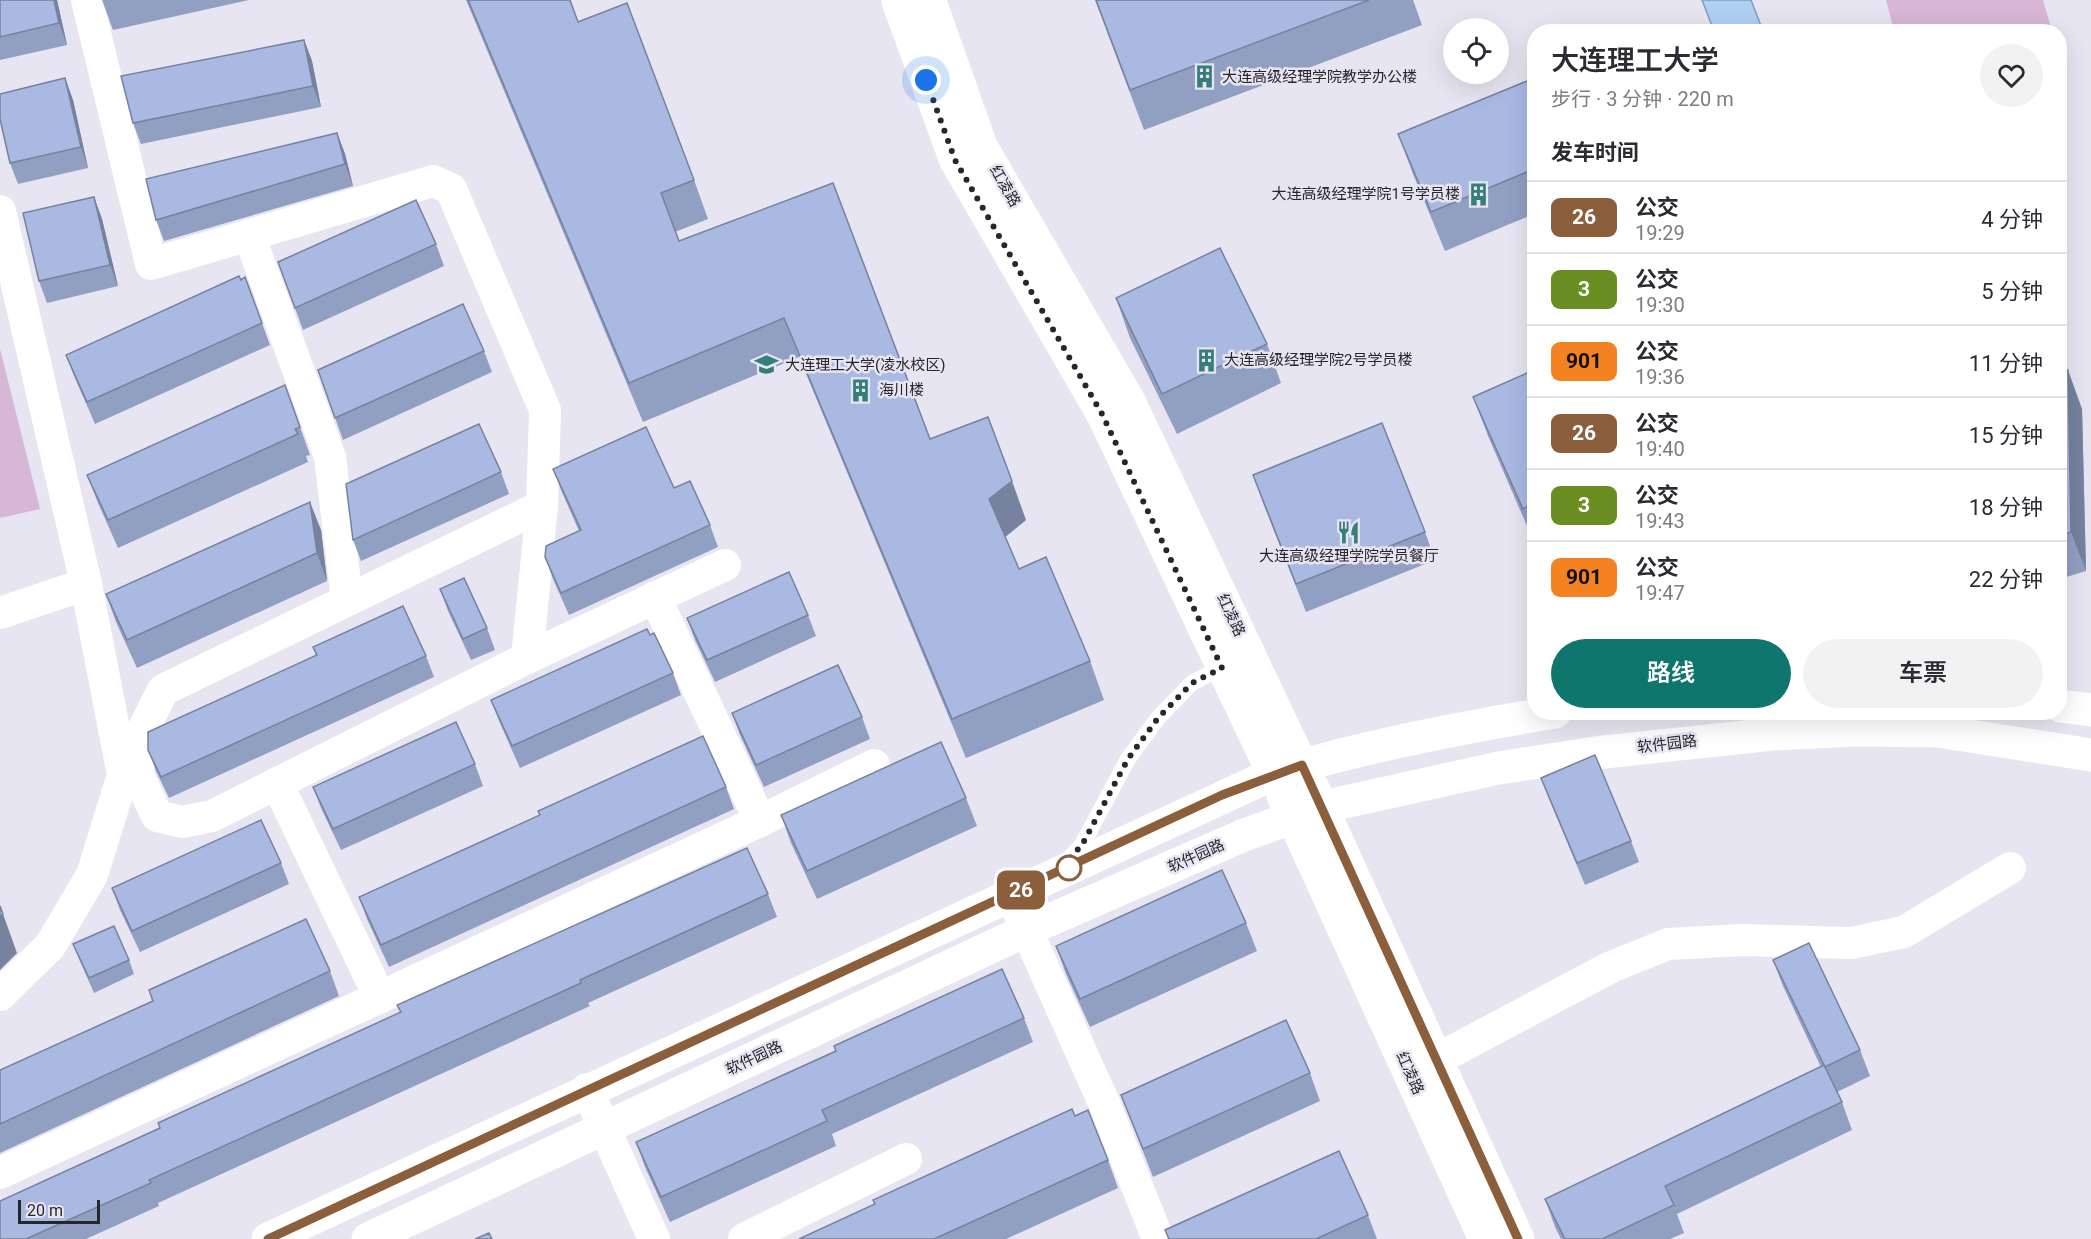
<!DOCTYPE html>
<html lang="zh">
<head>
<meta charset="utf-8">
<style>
	:root { --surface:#fff; --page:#f2f2f3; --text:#2b2b33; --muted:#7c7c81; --line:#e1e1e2; --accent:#0f766e }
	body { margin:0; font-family:Roboto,"Noto Sans SC",sans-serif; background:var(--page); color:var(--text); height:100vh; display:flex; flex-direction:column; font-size:22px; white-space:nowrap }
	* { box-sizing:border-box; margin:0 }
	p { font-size:20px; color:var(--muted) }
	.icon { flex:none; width:33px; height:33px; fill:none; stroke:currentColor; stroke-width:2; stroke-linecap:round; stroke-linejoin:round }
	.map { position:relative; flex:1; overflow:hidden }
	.side { position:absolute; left:1527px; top:24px; width:540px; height:696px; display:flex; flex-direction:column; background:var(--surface); border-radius:24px; box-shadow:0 6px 24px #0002 }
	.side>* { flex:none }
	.badge { padding:0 12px; border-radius:9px; font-size:21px; line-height:39px }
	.fabs { position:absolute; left:1443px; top:18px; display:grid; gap:12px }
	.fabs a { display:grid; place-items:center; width:66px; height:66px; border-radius:50%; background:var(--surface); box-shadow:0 6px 24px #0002; font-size:30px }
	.scale { position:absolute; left:18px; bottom:15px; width:82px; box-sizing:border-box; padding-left:6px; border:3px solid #27272b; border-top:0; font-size:16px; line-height:21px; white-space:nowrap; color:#27272b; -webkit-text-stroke:4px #e6e5f1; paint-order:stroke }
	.you { position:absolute; width:30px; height:30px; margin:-15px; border:4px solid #fff; border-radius:50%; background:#1a73e8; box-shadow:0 0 0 9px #1a73e833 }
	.map>.badge { position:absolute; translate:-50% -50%; box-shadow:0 0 0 3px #fff }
	h2 { padding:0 24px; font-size:22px; line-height:54px }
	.round { display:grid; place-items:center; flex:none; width:63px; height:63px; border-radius:32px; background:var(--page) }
	.headline { display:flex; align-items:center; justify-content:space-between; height:102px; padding:0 24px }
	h1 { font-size:28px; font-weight:600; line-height:45px }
	.action { display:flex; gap:12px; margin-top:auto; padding:12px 24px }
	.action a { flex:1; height:69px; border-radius:36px; background:var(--accent); color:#fff; font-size:24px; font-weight:600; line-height:69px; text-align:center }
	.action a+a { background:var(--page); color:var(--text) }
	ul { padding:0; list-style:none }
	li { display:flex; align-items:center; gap:18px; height:72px; padding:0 24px; border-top:2px solid var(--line) }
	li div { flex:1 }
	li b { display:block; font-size:22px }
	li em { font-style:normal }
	li .badge { min-width:66px; font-weight:700; text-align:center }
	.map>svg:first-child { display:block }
	.green { fill:#d8b6d6 }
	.water { fill:#aed0f3; stroke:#869db7; stroke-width:1.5 }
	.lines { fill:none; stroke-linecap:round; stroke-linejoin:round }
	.service { stroke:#fff; stroke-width:16 }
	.minor { stroke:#fff; stroke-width:32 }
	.secondary { stroke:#fff; stroke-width:33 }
	.wall { fill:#919fc2 }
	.shaded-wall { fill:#76829e }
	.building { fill:#a9b9e2; stroke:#76829e; stroke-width:1.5 }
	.line-casing { stroke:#fff; stroke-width:14 }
	.line { stroke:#8b5e3c; stroke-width:9 }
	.walk { stroke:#27272b; stroke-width:6; stroke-dasharray:0 10.8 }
	.stop-dot { fill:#fff; stroke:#8b5e3c; stroke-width:3 }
	.labels { text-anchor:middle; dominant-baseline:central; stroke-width:5; stroke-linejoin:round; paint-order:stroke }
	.poi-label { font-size:15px; fill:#27272b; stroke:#e6e5f1; text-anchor:start }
	.street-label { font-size:15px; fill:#27272b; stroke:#e6e5f1 }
</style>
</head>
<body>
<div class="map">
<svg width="2091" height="1239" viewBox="0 0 2091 1239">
	<rect width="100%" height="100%" fill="#e6e5f1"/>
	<g class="green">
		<path d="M1886 0H2043L2052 31H1894Z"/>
		<path d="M0 349 40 509 0 518Z"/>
	</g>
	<path class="water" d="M1702 0H1751L1763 31H1714Z"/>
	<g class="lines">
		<path class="service" d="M1069 859 1082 845 1128 759 1158 718 1192 683 1222 667"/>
		<g class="minor">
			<path d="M87 0 151 264 433 181 451 189 545 410 542 506 527 658"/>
			<path d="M897 0 955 160 1102 414 1273 774"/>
			<path d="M930 0 982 147 1129 400 1302 765"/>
			<path d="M0 211 86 584 123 775 92 875 50 946 0 995"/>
			<path d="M249 235 330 457 347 599"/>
			<path d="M542 506 163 690 138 740V775L157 816 182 822 212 816 527 658 725 565"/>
			<path d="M655 597 760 821"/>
			<path d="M0 613 86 584"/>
			<path d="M277 783 380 998"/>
			<path d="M1011 895 1104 1103 1158 1239"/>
			<path d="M1413 1072 1611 967 1668 944 1743 940 1851 943 1904 932 2010 868"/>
			<path d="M587 1089 654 1239"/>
			<path d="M0 1173 760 821 874 765"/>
			<path d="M744 1239 906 1159"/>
		</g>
		<g class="secondary">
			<path d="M2060 706 2091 710"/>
			<path d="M1313 788 1518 1239"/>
			<path d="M1283 796 1485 1239"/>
			<path d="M268 1239 1273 774C1365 746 1460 728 1555 712"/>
			<path d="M368 1239 1027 930 1244 835 1322 807 1499 768 1595 753 1773 734 1855 730 1938 731 2091 755"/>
		</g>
	</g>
	<g class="wall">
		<path d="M0 0H57L67 45 0 60Z"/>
		<path d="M102 0H249L113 30Z"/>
		<path d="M466 0H570L578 22 694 180 708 219 675 232 679 241 833 183 930 439 1026 520 1005 537 1019 569 1090 661 1104 700 966 758 799 357 643 422Z"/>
		<path d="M1095 0H1413L1422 25 1144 130Z"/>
		<path d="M304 40 312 61 321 107 141 144 133 123Z"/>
		<path d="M65 78 73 100 88 168 18 184 10 163Z"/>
		<path d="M1534 99V214L1445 251 1413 174 1398 134Z"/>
		<path d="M337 133 345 154 353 186 164 241 156 220Z"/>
		<path d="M94 197 102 219 118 286 47 303 39 281Z"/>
		<path d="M436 244 444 266 303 330 278 262Z"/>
		<path d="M245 277 270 345 95 424 74 376 66 355Z"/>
		<path d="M1116 298 1267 344 1281 383 1177 434 1130 338Z"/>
		<path d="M484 351 492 372 343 440 318 370Z"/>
		<path d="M1534 370V542L1488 436 1473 397Z"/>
		<path d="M2060 370 2082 409 2086 571 2060 579Z"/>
		<path d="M285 385 310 455 306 456 308 462 118 548 98 503 87 475Z"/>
		<path d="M553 469 674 488 710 525 718 547 569 615 553 579 545 557 579 531 561 490Z"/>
		<path d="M501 472 509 494 361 561 353 540Z"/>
		<path d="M1253 475 1425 532 1435 560 1306 612 1263 503Z"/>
		<path d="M321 530 327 581 137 668 116 622 106 594Z"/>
		<path d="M440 589 487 628 495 650 471 660 448 611Z"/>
		<path d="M808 615 816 636 715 682 695 640 687 618Z"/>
		<path d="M650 635 673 673 681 695 520 768 499 721 491 700Z"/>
		<path d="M313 647 426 656 434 677 169 798 156 771 148 750 316 656Z"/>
		<path d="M732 713 862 717 870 739 764 787 740 735Z"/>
		<path d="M475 764 483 786 341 850 321 808 313 787Z"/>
		<path d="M1541 778 1631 841 1639 862 1585 885 1549 799Z"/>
		<path d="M726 787 734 809 389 967 367 919 359 897Z"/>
		<path d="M966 798 977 826 817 899 791 843 781 815Z"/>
		<path d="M281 863 289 884 140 952 120 910 112 888Z"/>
		<path d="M768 894 777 917 588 1003 590 1006 158 1203 159 1206 86 1239H0L160 1128 400 1012 397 1005Z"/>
		<path d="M1246 923 1257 951 1090 1027 1066 974 1056 946Z"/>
		<path d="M73 944 129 960 134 974 94 993 79 959Z"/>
		<path d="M1773 960 1860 1050 1870 1076 1837 1092 1842 1102 1852 1130 1677 1214 1684 1233 1670 1239H1561L1555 1227 1545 1199 1821 1067 1783 986Z"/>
		<path d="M330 971 339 996 0 1153V1070L152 1001 149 990Z"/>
		<path d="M1024 1018 1033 1042 832 1134 836 1146 670 1222 645 1167 636 1142 836 1051 834 1046Z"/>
		<path d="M1310 1073 1320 1101 1153 1177 1121 1095Z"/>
		<path d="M1075 1116 1108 1160 1118 1188 1006 1239H799Z"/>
		<path d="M1368 1215 1377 1239H1168L1165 1230Z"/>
	</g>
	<g class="shaded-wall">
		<path d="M54 0H57L67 45 59 23Z"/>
		<path d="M304 40 312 61 321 107 313 86Z"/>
		<path d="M65 78 73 100 88 168 81 147Z"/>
		<path d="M337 133 345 154 353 186 345 164Z"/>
		<path d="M94 197 102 219 118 286 110 265Z"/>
		<path d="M2068 370 2082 409 2086 571 2071 532Z"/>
		<path d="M1012 481 1026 520 1004 538 989 499Z"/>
		<path d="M310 502 321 530 327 581 317 553Z"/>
		<path d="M3 914 17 953 0 970V917Z"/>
	</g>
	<g class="building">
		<path d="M0 0H54L59 23 0 37Z"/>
		<path d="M468 0H570L578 22 627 3 694 180 661 193 679 241 833 183 930 439 988 417 1012 481 989 499 1019 569 1046 557 1090 661 952 719 784 318 629 383Z"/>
		<path d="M1096 0H1369L1130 90Z"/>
		<path d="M304 40 313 86 133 123 121 76Z"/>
		<path d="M65 78 81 147 10 163 0 119V94Z"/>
		<path d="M1527 81 1534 99V169L1431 212 1398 134Z"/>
		<path d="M337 133 345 164 156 220 146 179Z"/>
		<path d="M94 197 110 265 39 281 23 213Z"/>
		<path d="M416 200 436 244 295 308 278 262Z"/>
		<path d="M1220 248 1267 344 1162 394 1116 298Z"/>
		<path d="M239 276 241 280 245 277 262 323 87 402 66 355Z"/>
		<path d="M463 304 484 351 335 418 318 370Z"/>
		<path d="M1534 370V503L1523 509 1473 397Z"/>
		<path d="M2060 370H2068L2071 532 2060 536Z"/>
		<path d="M285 385 300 427 295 429 298 434 108 520 87 475Z"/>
		<path d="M1382 423 1425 532 1296 584 1253 475Z"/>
		<path d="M479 424 501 472 353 540 346 484Z"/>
		<path d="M646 427 674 488 690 481 710 525 561 593 545 557 546 546 581 530 553 469Z"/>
		<path d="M310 502 317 553 127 640 106 594Z"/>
		<path d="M789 572 808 615 707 660 687 618Z"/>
		<path d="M464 578 487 628 463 639 440 589Z"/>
		<path d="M403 606 426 656 161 777 148 750V732L317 655 313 647Z"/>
		<path d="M647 629 650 635 654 633 673 673 512 746 491 700Z"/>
		<path d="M838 665 862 717 756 765 732 713Z"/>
		<path d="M456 722 475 764 333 829 313 787Z"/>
		<path d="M703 736 726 787 381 945 359 897 540 815 538 811Z"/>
		<path d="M941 742 966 798 807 871 781 815Z"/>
		<path d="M1595 755 1631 841 1577 863 1541 778Z"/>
		<path d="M261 820 281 863 132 931 112 888Z"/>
		<path d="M747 848 768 894 580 980 581 983 149 1180 151 1183 26 1239H0V1201L160 1128 158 1123 401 1012 397 1005Z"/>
		<path d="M1222 870 1246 923 1080 999 1056 946Z"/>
		<path d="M0 906 3 914 0 917Z"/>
		<path d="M306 919 330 971 0 1124V1070L153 1001 149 990Z"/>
		<path d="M114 926 129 960 89 978 73 944Z"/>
		<path d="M1809 943 1860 1050 1825 1067 1773 960Z"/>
		<path d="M1002 969 1024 1018 822 1110 827 1121 661 1197 636 1142 836 1051 834 1046Z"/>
		<path d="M1286 1020 1310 1073 1143 1149 1121 1095Z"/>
		<path d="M1824 1065 1842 1102 1665 1186 1674 1205 1602 1239H1565L1545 1199Z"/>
		<path d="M1072 1109 1075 1116 1088 1110 1108 1160 934 1239H799L875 1204 873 1200Z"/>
		<path d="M1339 1151 1368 1215 1316 1239H1169L1165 1230Z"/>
		<path d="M489 1233 492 1239H475Z"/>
	</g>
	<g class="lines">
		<defs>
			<path id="line" d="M268 1239 1222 795 1302 765 1518 1239"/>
		</defs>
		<use href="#line" class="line-casing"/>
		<use href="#line" class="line"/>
		<path class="walk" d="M926 80 955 160 1102 414 1222 668 1192 683 1158 718 1128 759 1082 845 1069 859V868"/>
	</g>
	<defs>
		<symbol id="building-bare" viewBox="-9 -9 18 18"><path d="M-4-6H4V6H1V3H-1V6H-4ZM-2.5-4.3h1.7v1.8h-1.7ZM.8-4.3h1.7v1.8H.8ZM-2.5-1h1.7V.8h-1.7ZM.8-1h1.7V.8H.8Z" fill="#367e7a" stroke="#e6e5f1" stroke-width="2.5" paint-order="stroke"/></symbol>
		<symbol id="university-bare" viewBox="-9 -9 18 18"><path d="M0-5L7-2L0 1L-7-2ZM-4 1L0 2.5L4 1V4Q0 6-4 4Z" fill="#367e7a" stroke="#e6e5f1" stroke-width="2.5" paint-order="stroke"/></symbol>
		<symbol id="restaurant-bare" viewBox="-9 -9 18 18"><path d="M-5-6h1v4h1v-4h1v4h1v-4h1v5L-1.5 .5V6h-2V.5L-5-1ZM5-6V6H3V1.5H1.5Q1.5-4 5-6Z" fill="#367e7a" stroke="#e6e5f1" stroke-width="2.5" paint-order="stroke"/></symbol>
	</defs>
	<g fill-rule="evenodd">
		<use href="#building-bare" x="1188" y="60" width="33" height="33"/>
		<use href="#building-bare" x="1462" y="178" width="33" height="33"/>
		<use href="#building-bare" x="1190" y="344" width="33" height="33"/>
		<use href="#university-bare" x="750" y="348" width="33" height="33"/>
		<use href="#building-bare" x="844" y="374" width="33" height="33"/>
		<use href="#restaurant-bare" x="1332" y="516" width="33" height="33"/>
	</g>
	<circle class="stop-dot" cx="1069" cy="868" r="12"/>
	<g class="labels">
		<g class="poi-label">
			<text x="1222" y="77">大连高级经理学院教学办公楼</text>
			<text x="1460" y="194" text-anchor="end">大连高级经理学院1号学员楼</text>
			<text x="1224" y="360">大连高级经理学院2号学员楼</text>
			<text x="785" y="365">大连理工大学(凌水校区)</text>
			<text x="879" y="390">海川楼</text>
			<text x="1349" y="556" text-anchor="middle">大连高级经理学院学员餐厅</text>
		</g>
		<g class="street-label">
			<text transform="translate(1005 186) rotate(60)">红凌路</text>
			<text transform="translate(1231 615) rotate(65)">红凌路</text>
			<text transform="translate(1667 744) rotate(-7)">软件园路</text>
			<text transform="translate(1196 856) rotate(-24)">软件园路</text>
			<text transform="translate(754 1058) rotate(-25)">软件园路</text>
			<text transform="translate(1410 1073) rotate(66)">红凌路</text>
		</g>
	</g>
</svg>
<div class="fabs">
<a><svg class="icon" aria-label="locate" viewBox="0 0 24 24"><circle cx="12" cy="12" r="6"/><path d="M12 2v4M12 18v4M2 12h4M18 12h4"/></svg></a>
</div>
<div class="scale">20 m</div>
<div class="you" style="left:926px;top:80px"></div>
<b class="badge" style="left:1021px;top:890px;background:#8b5e3c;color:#fff">26</b>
<section class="side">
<div class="headline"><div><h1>大连理工大学</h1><p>步行 · 3 分钟 · 220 m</p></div><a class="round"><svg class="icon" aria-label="heart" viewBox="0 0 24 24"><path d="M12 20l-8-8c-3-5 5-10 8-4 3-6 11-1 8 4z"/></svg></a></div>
<h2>发车时间</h2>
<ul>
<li><span class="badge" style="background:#8b5e3c;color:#fff">26</span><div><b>公交</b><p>19:29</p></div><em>4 分钟</em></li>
<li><span class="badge" style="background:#6b8e23;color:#fff">3</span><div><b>公交</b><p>19:30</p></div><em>5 分钟</em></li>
<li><span class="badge" style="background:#f58220;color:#111">901</span><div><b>公交</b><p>19:36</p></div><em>11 分钟</em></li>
<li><span class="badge" style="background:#8b5e3c;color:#fff">26</span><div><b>公交</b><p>19:40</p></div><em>15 分钟</em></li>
<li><span class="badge" style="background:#6b8e23;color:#fff">3</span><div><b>公交</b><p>19:43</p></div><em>18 分钟</em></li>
<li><span class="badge" style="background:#f58220;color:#111">901</span><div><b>公交</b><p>19:47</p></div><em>22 分钟</em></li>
</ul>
<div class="action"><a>路线</a><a>车票</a></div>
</section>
</div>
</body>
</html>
